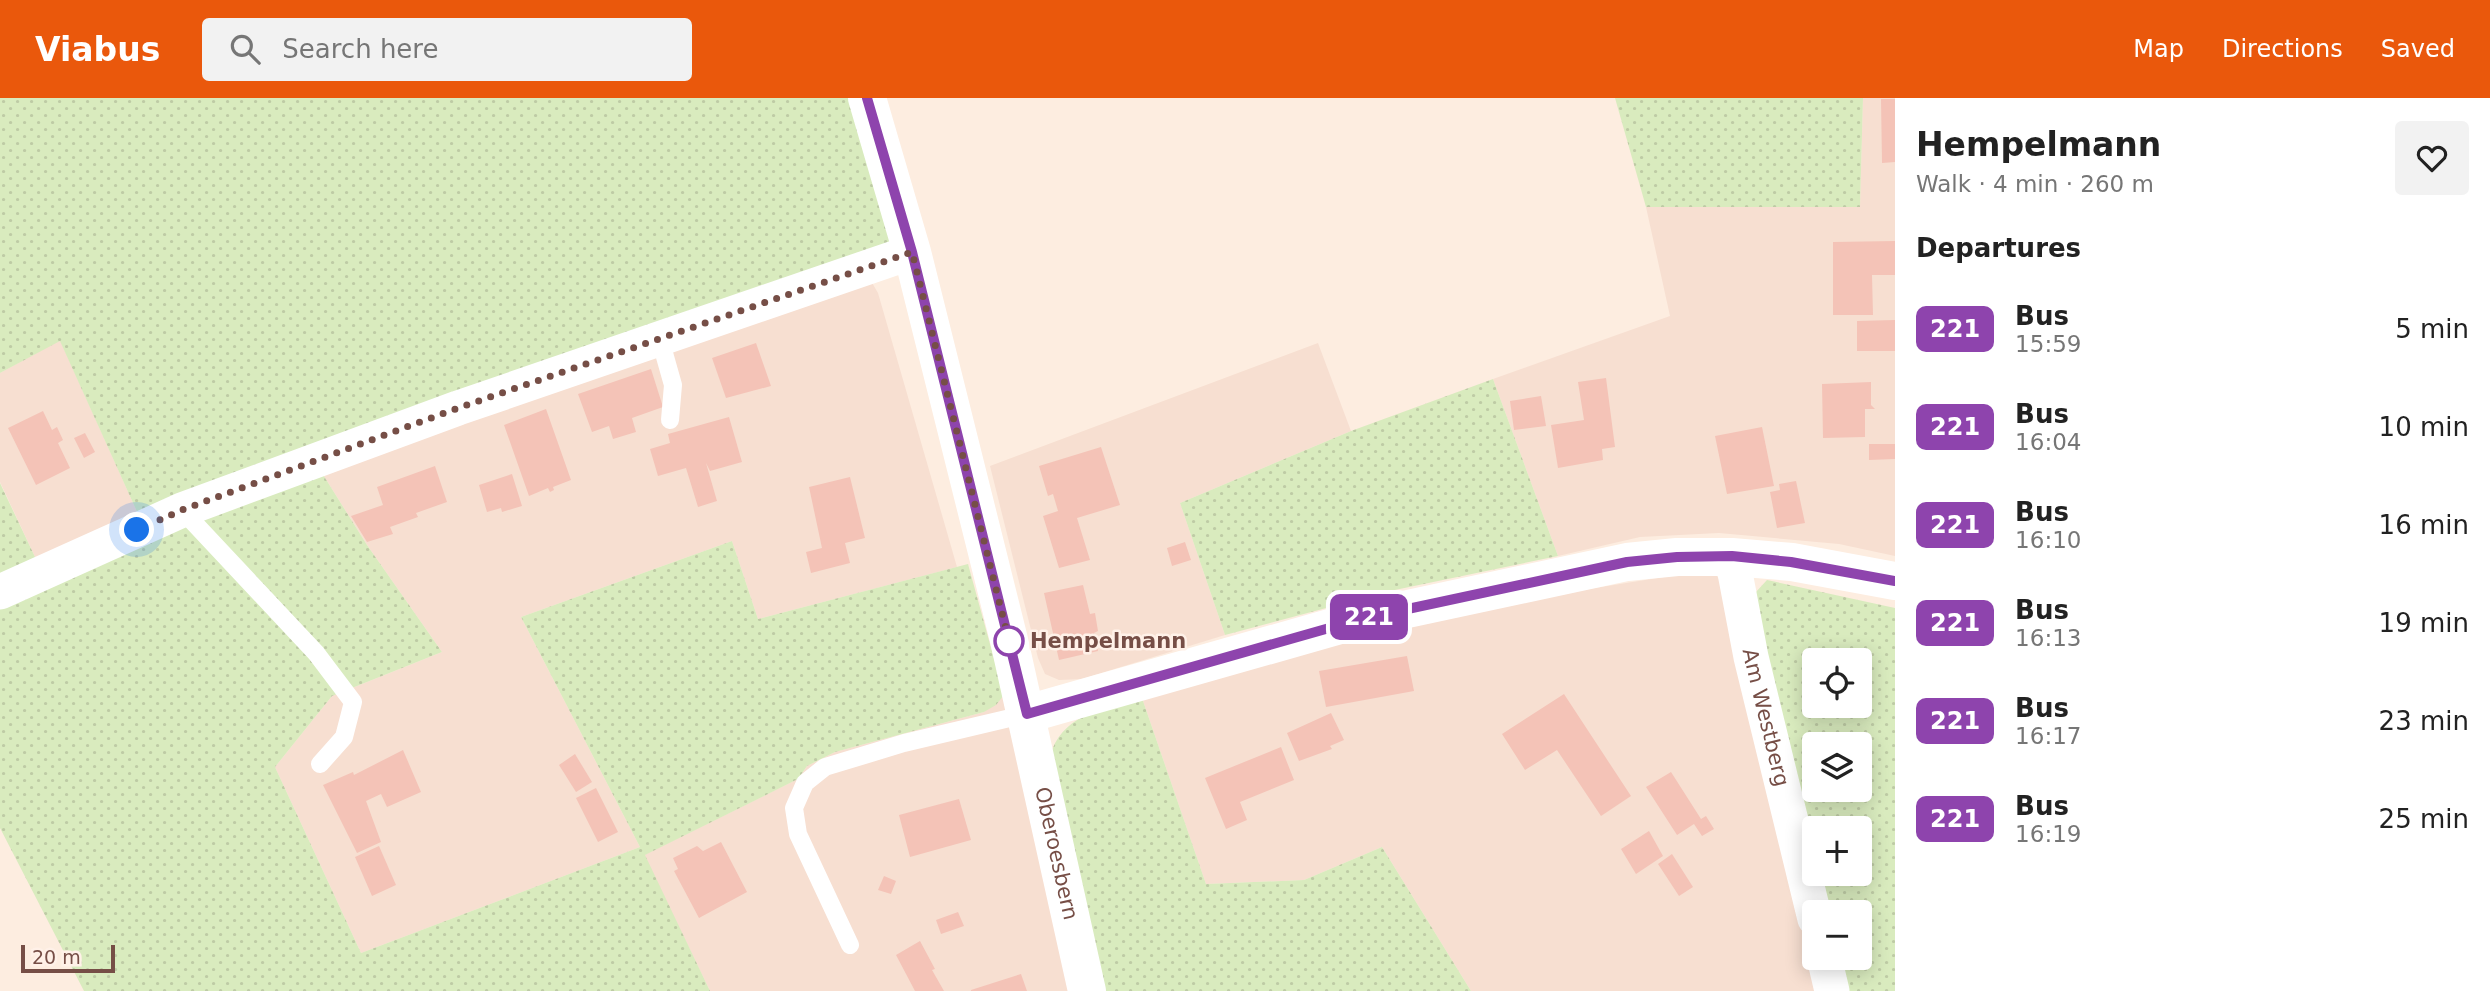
<!DOCTYPE html>
<html lang="en">
<head>
<meta charset="utf-8">
<style>
	:root { --surface:#fff; --page:#f2f2f2; --text:#222; --muted:#767676; --accent:#ea580c }
	body { margin:0; font-family:"DejaVu Sans",sans-serif; background:var(--page); color:var(--text); height:100vh; display:flex; flex-direction:column; font-size:26px; white-space:nowrap }
	* { box-sizing:border-box; margin:0 }
	p { font-size:23px; color:var(--muted) }
	.icon { flex:none; width:38px; height:38px; fill:none; stroke:currentColor; stroke-width:2; stroke-linecap:round; stroke-linejoin:round }
	.map { position:relative; flex:1; overflow:hidden }
	.side { display:flex; flex-direction:column; background:var(--surface); width:595px }
	.side>* { flex:none }
	.badge { padding:0 14px; border-radius:10px; font-size:24px; line-height:46px }
	.buttons { position:absolute; left:1802px; top:550px; display:grid; gap:14px }
	.buttons a { display:grid; place-items:center; width:70px; height:70px; border-radius:7px; background:var(--surface); box-shadow:0 4px 18px #0003; font-size:35px }
	.scale { position:absolute; left:21px; bottom:18px; width:94px; box-sizing:border-box; padding-left:7px; border:4px solid #764e46; border-top:0; font-size:19px; line-height:24px; white-space:nowrap; color:#764e46; -webkit-text-stroke:5px #fff1e8; paint-order:stroke }
	.you { position:absolute; width:35px; height:35px; margin:-18px; border:5px solid #fff; border-radius:50%; background:#1a73e8; box-shadow:0 0 0 10px #1a73e833 }
	.map>.badge { position:absolute; translate:-50% -50%; box-shadow:0 0 0 4px #fff }
	h2 { padding:0 21px; font-size:26px; line-height:63px }
	.round { display:grid; place-items:center; flex:none; width:74px; height:74px; border-radius:7px; background:var(--page) }
	.summary { display:flex; align-items:center; justify-content:space-between; height:119px; padding:0 21px }
	h1 { font-size:33px; font-weight:600; line-height:52px }
	ul { padding:0; list-style:none }
	li { display:flex; align-items:center; gap:21px; height:98px; padding:0 21px }
	li div { flex:1 }
	li b { display:block; font-size:26px }
	li em { font-style:normal }
	li .badge { min-width:77px; font-weight:700; text-align:center }
	header { display:flex; align-items:center; gap:42px; box-sizing:border-box; height:98px; padding:0 35px; background:var(--accent); color:#fff }
	header strong { font-size:33px }
	nav { display:flex; gap:38px; margin-inline-start:auto; font-size:24px }
	.search { width:490px; height:63px; background:var(--page); display:flex; align-items:center; gap:18px; box-sizing:border-box; padding:0 24px; border-radius:7px; color:var(--muted); font-size:26px }
	main { display:flex; flex:1; min-height:0 }
	.map>svg:first-child { display:block }
	.residential { fill:#f7dfd1 }
	.green { fill:url(#green-dots); fill-rule:evenodd }
	.building { fill:#f4c3b7 }
	.lines { fill:none; stroke-linecap:round; stroke-linejoin:round }
	.service { stroke:#fff; stroke-width:18 }
	.minor { stroke:#fff; stroke-width:35 }
	.tertiary { stroke:#fff; stroke-width:38 }
	.line-casing { stroke:#fff; stroke-width:16 }
	.line { stroke:#8e44ad; stroke-width:10 }
	.walk { stroke:#764e46; stroke-width:7; stroke-dasharray:0 12.6 }
	.stop-dot { fill:#fff; stroke:#8e44ad; stroke-width:3.5 }
	.labels { text-anchor:middle; dominant-baseline:central; stroke-width:5; stroke-linejoin:round; paint-order:stroke }
	.stop-label { font-size:21px; font-weight:bold; fill:#764e46; stroke:#fff1e8; text-anchor:start }
	.street-label { font-size:21px; fill:#764e46; stroke:#fff1e8 }
</style>
</head>
<body>
<header>
<strong>Viabus</strong>
<div class="search"><svg class="icon" aria-label="search" viewBox="0 0 24 24"><circle cx="10" cy="10" r="6"/><path d="M15 15l6 6"/></svg>Search here</div>
<nav><a>Map</a><a>Directions</a><a>Saved</a></nav>
</header>
<main>
<div class="map">
<svg width="1895" height="893" viewBox="0 0 1895 893">
	<defs>
		<pattern id="green-dots" width="8" height="8" patternUnits="userSpaceOnUse" patternTransform="scale(1.75)"><rect width="8" height="8" fill="#d9ebbe"/><path d="M2 2h.1M6 6h.1" fill="none" stroke="#becba5" stroke-width="1.8" stroke-linecap="round"/></pattern>
	</defs>
	<rect width="100%" height="100%" fill="#fdede0"/>
	<g class="residential">
		<path d="M1863 0H1895V458L1839 446 1719 435 1640 439 1558 458 1493 281 1670 218 1646 109 1860 108Z"/>
		<path d="M871 183 878 195 957 469 758 521 732 443 521 519 640 749 361 855 275 669 332 598 442 554 367 447 322 375Z"/>
		<path d="M60 242 138 416 36 461 0 384V275Z"/>
		<path d="M1318 245 1351 333 1180 405 1225 537 1082 581 1059 582 1045 576 1038 560 990 368Z"/>
		<path d="M1695 474 1717 478 1726 492 1823 893H1471L1382 749 1304 782 1206 786 1142 600 1328 543 1570 494Z"/>
		<path d="M1004 597 1071 893H710L644 757 798 681 807 668 835 654 984 614Z"/>
	</g>
	<g class="green">
		<path d="M0 0H856L899 147 138 416 60 243 0 275Z"/>
		<path d="M1615 0H1863L1860 109H1646Z"/>
		<path d="M1493 281 1558 458 1390 493 1225 537 1180 405 1351 333Z"/>
		<path d="M322 375 367 447 442 554 332 598 275 669 361 855 640 749 521 519 732 443 758 521 968 466 1004 597 996 607 984 614 835 654 807 668 798 681 645 757 710 893H84L0 730V505L193 419Z"/>
		<path d="M0 385 36 461 0 477Z"/>
		<path d="M1767 482 1895 510V893H1842L1834 859H1860V814H1823L1753 516 1755 495ZM1815 562H1860V607H1815ZM1815 646H1860V691H1815ZM1815 730H1860V775H1815Z"/>
		<path d="M1142 600 1206 786 1304 782 1382 749 1471 893H1104L1052 652C1067 614 1106 611 1142 600Z"/>
	</g>
	<g class="building">
		<path d="M1881 1H1895V64L1882 65Z"/>
		<path d="M1895 143V177H1872L1873 217H1833V144Z"/>
		<path d="M1895 222V253H1857V223Z"/>
		<path d="M756 245 771 288 726 300 712 260Z"/>
		<path d="M651 271 663 309 632 320 636 334 613 341 609 328 592 334 578 296Z"/>
		<path d="M1606 280 1615 349 1602 351 1603 362 1558 370 1551 327 1584 322 1578 284Z"/>
		<path d="M1871 284V307L1875 311H1865V339L1823 340 1822 286Z"/>
		<path d="M1541 298 1546 328 1514 332 1510 303Z"/>
		<path d="M546 311 571 382 553 389 554 392 550 394 548 390 529 398 504 327Z"/>
		<path d="M43 313 52 332 57 329 63 342 58 345 70 370 36 387 8 330Z"/>
		<path d="M729 319 742 364 710 373 706 365 717 403 698 409 686 370 658 378 650 351 670 345 668 336Z"/>
		<path d="M1762 329 1774 388 1727 396 1715 338Z"/>
		<path d="M85 335 95 354 84 360 74 340Z"/>
		<path d="M1869 346H1895V361L1869 362Z"/>
		<path d="M1101 349 1120 407 1077 420 1090 462 1059 470 1043 418 1058 413 1053 396 1048 398 1039 368Z"/>
		<path d="M435 368 447 404 416 415 418 419 390 429 393 436 367 444 351 418 383 407 377 389Z"/>
		<path d="M512 376 522 408 502 414 501 410 487 414 479 387Z"/>
		<path d="M850 379 865 440 845 445 850 465 811 475 806 454 822 450 809 389Z"/>
		<path d="M1796 383 1805 425 1777 430 1770 394 1780 392 1779 386Z"/>
		<path d="M1185 444 1191 462 1172 468 1167 450Z"/>
		<path d="M1083 487 1090 516 1095 515 1098 533 1094 535 1098 553 1059 562 1044 495Z"/>
		<path d="M1407 558 1414 593 1326 609 1319 573Z"/>
		<path d="M1564 596 1631 698 1601 718 1557 652 1525 672 1502 636Z"/>
		<path d="M1331 615 1344 642 1330 648 1332 651 1299 663 1287 635Z"/>
		<path d="M1281 649 1294 682 1240 704 1247 722 1226 731 1205 680Z"/>
		<path d="M403 652 421 694 387 709 381 696 366 703 381 744 357 755 323 687 353 674 354 677Z"/>
		<path d="M575 656 592 684 576 694 559 667Z"/>
		<path d="M1671 674 1701 721 1706 718 1714 731 1702 738 1694 726 1677 737 1646 689Z"/>
		<path d="M596 690 618 734 598 744 576 700Z"/>
		<path d="M959 701 971 742 910 759 899 717Z"/>
		<path d="M1649 733 1663 758 1636 776 1621 751Z"/>
		<path d="M721 744 747 794 699 820 674 773 678 771 673 760 697 748 703 753Z"/>
		<path d="M379 748 396 787 372 798 355 759Z"/>
		<path d="M1672 756 1693 789 1679 798 1658 766Z"/>
		<path d="M884 778 896 783 891 796 878 792Z"/>
		<path d="M958 814 964 828 941 836 936 822Z"/>
		<path d="M920 843 935 871 932 872 944 893H915L896 857Z"/>
		<path d="M1021 876 1027 893H971V892Z"/>
	</g>
	<g class="lines">
		<g class="service">
			<path d="M660 241 673 287 670 322"/>
			<path d="M182 412 316 555 353 604 344 639 320 666"/>
			<path d="M850 847 798 736 794 710 805 685 825 669 904 645 1027 616"/>
		</g>
		<g class="minor">
			<path id="s1" d="M1732 459 1751 559 1815 821"/>
			<path d="M0 494 182 412 458 310 912 154"/>
			<path d="M1824 859 1832 893"/>
		</g>
		<g class="tertiary">
			<path id="s2" d="M867 0 912 154 1009 542 1087 893"/>
			<path d="M1027 616 1361 521 1627 464 1677 459H1732L1792 464 1895 483"/>
		</g>
	</g>
	<g class="lines">
		<defs>
			<path id="line" d="M867 0 912 154 1027 616 1361 521 1627 464 1677 459 1732 458 1791 464 1895 483"/>
		</defs>
		<use href="#line" class="line-casing"/>
		<use href="#line" class="line"/>
		<path class="walk" d="M137 432 182 412 458 310 912 154 1009 543"/>
	</g>
	<circle class="stop-dot" cx="1009" cy="543" r="14"/>
	<g class="labels">
		<g class="stop-label">
			<text x="1030" y="543">Hempelmann</text>
		</g>
		<g class="street-label">
			<text stroke="none"><textPath href="#s1" startOffset="164">Am Westberg</textPath></text>
			<text stroke="none"><textPath href="#s2" startOffset="779">Oberoesbern</textPath></text>
		</g>
	</g>
</svg>
<div class="buttons">
<a><svg class="icon" aria-label="locate" viewBox="0 0 24 24"><circle cx="12" cy="12" r="6"/><path d="M12 2v4M12 18v4M2 12h4M18 12h4"/></svg></a>
<a><svg class="icon" aria-label="layers" viewBox="0 0 24 24"><path d="M12 4l9 5-9 5-9-5zM3 14l9 5 9-5"/></svg></a>
<a>+</a>
<a>−</a>
</div>
<div class="scale">20 m</div>
<div class="you" style="left:137px;top:432px"></div>
<b class="badge" style="left:1369px;top:519px;background:#8e44ad;color:#fff">221</b>
</div>
<section class="side">
<div class="summary"><div><h1>Hempelmann</h1><p>Walk · 4 min · 260 m</p></div><a class="round"><svg class="icon" aria-label="heart" viewBox="0 0 24 24"><path d="M12 20l-8-8c-3-5 5-10 8-4 3-6 11-1 8 4z"/></svg></a></div>
<h2>Departures</h2>
<ul>
<li><span class="badge" style="background:#8e44ad;color:#fff">221</span><div><b>Bus</b><p>15:59</p></div><em>5 min</em></li>
<li><span class="badge" style="background:#8e44ad;color:#fff">221</span><div><b>Bus</b><p>16:04</p></div><em>10 min</em></li>
<li><span class="badge" style="background:#8e44ad;color:#fff">221</span><div><b>Bus</b><p>16:10</p></div><em>16 min</em></li>
<li><span class="badge" style="background:#8e44ad;color:#fff">221</span><div><b>Bus</b><p>16:13</p></div><em>19 min</em></li>
<li><span class="badge" style="background:#8e44ad;color:#fff">221</span><div><b>Bus</b><p>16:17</p></div><em>23 min</em></li>
<li><span class="badge" style="background:#8e44ad;color:#fff">221</span><div><b>Bus</b><p>16:19</p></div><em>25 min</em></li>
</ul>
</section>
</main>
</body>
</html>
